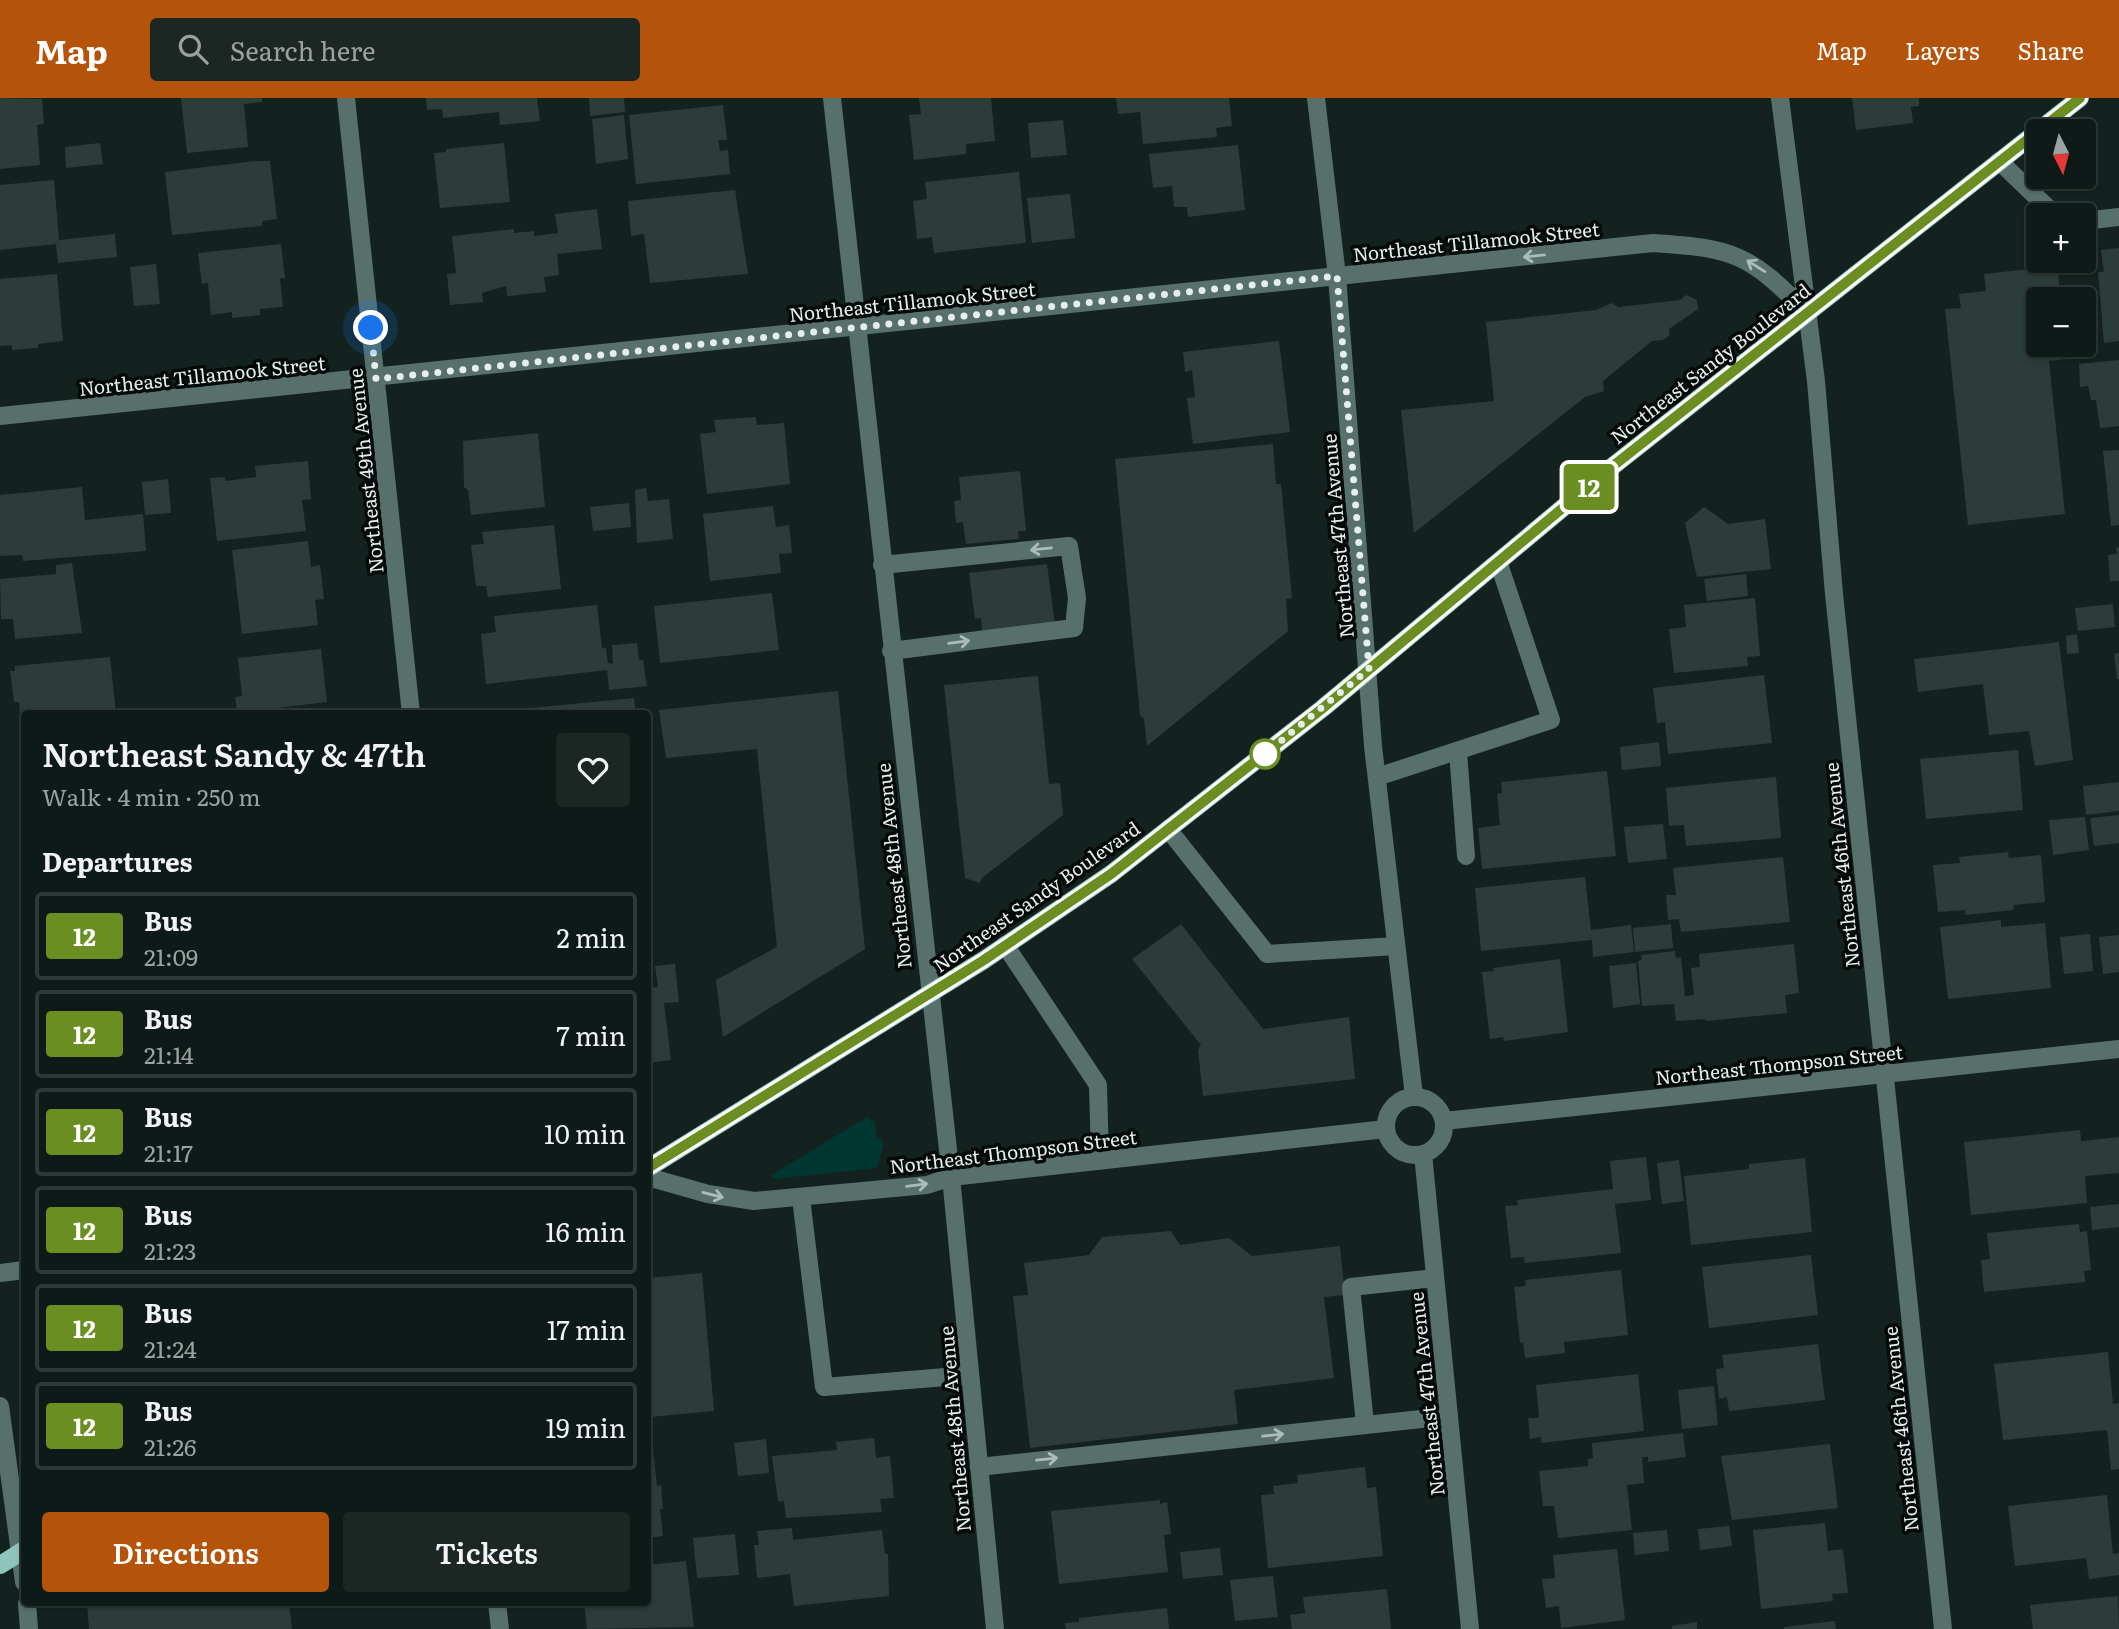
<!DOCTYPE html>
<html lang="en">
<head>
<meta charset="utf-8">
<style>
	:root { --surface:#0e1a17; --page:#1c2724; --text:#f1f3f6; --muted:#9ba1a1; --line:#2e3836; --accent:#b45309 }
	body { margin:0; font-family:Literata,serif; background:var(--page); color:var(--text); height:100vh; display:flex; flex-direction:column; font-size:26px; white-space:nowrap }
	* { box-sizing:border-box; margin:0 }
	p { font-size:23px; color:var(--muted) }
	.icon { flex:none; width:38px; height:38px; fill:none; stroke:currentColor; stroke-width:2; stroke-linecap:round; stroke-linejoin:round }
	.map { position:relative; flex:1; overflow:hidden }
	.sheet { position:absolute; left:21px; top:612px; width:630px; height:896px; display:flex; flex-direction:column; background:var(--surface); border-radius:7px; box-shadow:0 2px 5px #0004,0 0 0 2px var(--line) }
	.sheet>* { flex:none }
	.badge { padding:0 14px; border-radius:5px; font-size:24px; line-height:46px }
	.needle { width:46px; rotate:174deg }
	.controls { position:absolute; left:2026px; top:21px; display:grid; gap:14px }
	.controls a { display:grid; place-items:center; width:70px; height:70px; border-radius:7px; background:var(--surface); box-shadow:0 2px 5px #0004,0 0 0 2px var(--line); font-size:35px }
	.you { position:absolute; width:35px; height:35px; margin:-18px; border:5px solid #fff; border-radius:50%; background:#1a73e8; box-shadow:0 0 0 10px #1a73e833 }
	.map>.badge { position:absolute; translate:-50% -50%; box-shadow:0 0 0 4px #fff }
	h2 { padding:0 21px; font-size:26px; line-height:63px }
	.round { display:grid; place-items:center; flex:none; width:74px; height:74px; border-radius:7px; background:var(--page) }
	.overview { display:flex; align-items:center; justify-content:space-between; height:119px; padding:0 21px }
	h1 { font-size:33px; font-weight:600; line-height:52px }
	.cta { display:flex; gap:14px; margin-top:auto; padding:14px 21px }
	.cta a { flex:1; height:80px; border-radius:7px; background:var(--accent); color:#fff; font-size:28px; font-weight:600; line-height:80px; text-align:center }
	.cta a+a { background:var(--page); color:var(--text) }
	ul { padding:0; list-style:none }
	li { display:flex; align-items:center; gap:21px; height:88px; margin:0 14px 10px; padding:0 7px; border:4px solid var(--line); border-radius:7px }
	li div { flex:1 }
	li b { display:block; font-size:26px }
	li em { font-style:normal }
	li .badge { min-width:77px; font-weight:700; text-align:center }
	header { display:flex; align-items:center; gap:42px; box-sizing:border-box; height:98px; padding:0 35px; background:var(--accent); color:#fff }
	header strong { font-size:33px }
	nav { display:flex; gap:38px; margin-inline-start:auto; font-size:24px }
	.search { width:490px; height:63px; background:var(--page); display:flex; align-items:center; gap:18px; box-sizing:border-box; padding:0 24px; border-radius:7px; color:var(--muted); font-size:26px }
	.map>svg:first-child { display:block }
	.green { fill:#003730 }
	.building { fill:#2c3c39 }
	.lines { fill:none; stroke-linecap:round; stroke-linejoin:round }
	.minor { stroke:#57706b; stroke-width:18 }
	.major { stroke:#8ec4b9; stroke-width:18 }
	.oneway { stroke:#acbcb8 }
	.line-casing { stroke:#fff; stroke-width:16 }
	.line { stroke:#6b8e23; stroke-width:10 }
	.walk { stroke:#e4eeec; stroke-width:7; stroke-dasharray:0 12.6 }
	.stop-dot { fill:#fff; stroke:#6b8e23; stroke-width:3.5 }
	.labels { text-anchor:middle; dominant-baseline:central; stroke-width:7; stroke-linejoin:round; paint-order:stroke }
	.street-label { font-size:19px; fill:#e4eeec; stroke:#050a09 }
</style>
</head>
<body>
<header>
<strong>Map</strong>
<div class="search"><svg class="icon" aria-label="search" viewBox="0 0 24 24"><circle cx="10" cy="10" r="6"/><path d="M15 15l6 6"/></svg>Search here</div>
<nav><a>Map</a><a>Layers</a><a>Share</a></nav>
</header>
<div class="map">
<svg width="2119" height="1531" viewBox="0 0 2119 1531">
	<rect width="100%" height="100%" fill="#13221f"/>
	<path class="green" d="M867 1019 875 1024 876 1038 884 1044 877 1070 773 1081 771 1077Z"/>
	<g class="building">
		<path d="M0 0 42 1 44 26 37 27 40 67 0 71Z"/>
		<path d="M181 0H262V4L244 6 248 49 187 55Z"/>
		<path d="M426 0H537L540 23 500 27 499 14 443 20 442 11 427 12Z"/>
		<path d="M589 0H624L625 14 590 18Z"/>
		<path d="M919 0H991L995 43 966 46V56L914 62 909 17 921 16Z"/>
		<path d="M1116 0H1229L1232 28 1216 30 1217 39 1143 46 1140 14 1118 16Z"/>
		<path d="M1852 0H1919V8L1911 9 1913 25 1856 32Z"/>
		<path d="M723 7 727 42H718L720 53 728 52 730 76 636 86 629 17Z"/>
		<path d="M624 17 628 61 596 66 592 21Z"/>
		<path d="M1063 22 1067 57 1031 60 1028 25Z"/>
		<path d="M100 45 103 66 66 70 65 49Z"/>
		<path d="M504 45 510 104 440 110 434 55 446 54V51Z"/>
		<path d="M1238 47 1245 112 1188 119 1187 109H1174L1172 88 1153 90 1149 56Z"/>
		<path d="M255 63H270L277 121 262 123V128L172 137 165 74Z"/>
		<path d="M1019 74 1026 145 934 155 932 139 917 141 913 103 927 101 925 84Z"/>
		<path d="M54 82 59 142 115 136 117 159 58 165 56 146 0 152V87Z"/>
		<path d="M735 92 748 176 650 185 644 136 631 138 628 103Z"/>
		<path d="M1070 96 1075 140 1032 145 1027 100Z"/>
		<path d="M597 111 602 151 557 156 559 177 544 179 546 194 507 198 506 188 482 195 483 204 450 207 447 176 456 175 452 138 514 131V135L534 133V138L558 135 555 116Z"/>
		<path d="M281 146 285 180H280L283 209 260 211V217L232 220V214L211 217 208 185 202 186 198 155Z"/>
		<path d="M2119 150V243L2104 245 2098 174H2104L2101 152Z"/>
		<path d="M156 166 160 206 134 208 130 169Z"/>
		<path d="M2057 168 2061 201H2039V247H2066L2067 261 2049 263 2065 416 1968 427 1945 211 1961 210 1959 196 1986 193 1984 176Z"/>
		<path d="M57 176 63 243 38 246V250L12 252V247L0 248V181Z"/>
		<path d="M1686 197 1697 202 1698 211 1669 231 1670 237 1663 242 1652 243 1603 283 1604 293 1585 299 1414 435 1401 312 1494 303 1486 224 1596 212 1611 205 1619 209 1680 202Z"/>
		<path d="M1279 243 1290 334 1193 346 1187 300 1195 299 1192 272 1185 274 1183 254Z"/>
		<path d="M2119 262V328L2100 330 2096 302H2091L2088 288 2080 289 2079 266Z"/>
		<path d="M756 319 757 327 784 325 790 386 707 396 700 336 716 334 714 322Z"/>
		<path d="M538 335 545 409 471 417 468 392 464 389 463 343Z"/>
		<path d="M1273 346 1276 386H1281L1292 500 1286 501 1288 533 1147 648 1144 621 1140 617 1115 361Z"/>
		<path d="M2119 352V427L2111 428 2103 353Z"/>
		<path d="M308 363 311 401 302 402 306 433 217 443 210 380 225 379V383L256 379 255 368Z"/>
		<path d="M1020 373 1026 433H1018L1019 441 966 446 963 424 956 425 954 403 961 402 959 379Z"/>
		<path d="M168 381 171 415 145 417 142 384Z"/>
		<path d="M82 389 85 422 143 416 146 453 23 463 22 457 0 458V397Z"/>
		<path d="M646 390 648 403 669 401 673 441 637 445 635 392Z"/>
		<path d="M629 405 631 429 593 433 590 409Z"/>
		<path d="M773 408 776 429 789 427 792 455 779 456 781 475 710 483 703 416Z"/>
		<path d="M1704 409 1728 426 1765 421 1771 471 1697 479 1685 425Z"/>
		<path d="M554 427 561 491 488 499 486 488H476L471 447 484 446 482 434Z"/>
		<path d="M308 443 311 469 320 467 324 501 315 502 318 527 242 536 232 452Z"/>
		<path d="M2119 449V483H2110L2108 457 2117 456 2116 450Z"/>
		<path d="M72 465 82 535 15 541 13 521H1L0 481 56 476V467Z"/>
		<path d="M1047 466 1055 527 982 536 981 520 975 521 969 475Z"/>
		<path d="M1746 476 1748 498 1707 503 1704 481Z"/>
		<path d="M772 495 779 552 660 565 654 508Z"/>
		<path d="M1755 500 1760 558 1747 559 1748 568 1674 575 1669 531 1686 529 1684 507Z"/>
		<path d="M2113 506 2115 529 2078 533 2075 510Z"/>
		<path d="M597 507 602 550H606L608 565 613 566 612 547 637 545 639 562H643L647 588 609 592 607 572 486 586 481 536 496 534 494 518Z"/>
		<path d="M2077 536 2079 555 2067 556 2066 538Z"/>
		<path d="M2059 544 2073 662 2035 668 2029 633 1989 637 1983 586 1918 594 1914 561Z"/>
		<path d="M321 551 327 604 244 614V610L237 611 235 599 242 598 238 560Z"/>
		<path d="M2119 555V581H2117L2114 556Z"/>
		<path d="M110 559 116 616H24L22 640 19 604H14L10 573H15V568Z"/>
		<path d="M1764 577 1772 645 1668 656 1665 624 1657 625 1653 590Z"/>
		<path d="M1038 578 1049 686 1060 685 1063 717 982 780 980 785 965 780 944 587Z"/>
		<path d="M838 593 865 851 723 939 716 882 777 849 757 651 666 660 659 612Z"/>
		<path d="M634 600 636 616H512L511 612Z"/>
		<path d="M1659 644 1661 668 1622 672 1620 649Z"/>
		<path d="M2018 652 2023 712 1926 721 1920 661Z"/>
		<path d="M1607 673 1616 758 1482 771 1478 730 1500 727 1497 696 1502 695 1501 684Z"/>
		<path d="M1776 679 1781 740 1686 748 1684 727 1669 728 1666 690Z"/>
		<path d="M24 682V709H23L20 683Z"/>
		<path d="M2119 684V713L2086 717 2083 688Z"/>
		<path d="M2119 717V745L2094 748 2090 720Z"/>
		<path d="M2085 719 2089 752 2053 757 2049 722Z"/>
		<path d="M1663 726 1667 761 1628 765 1624 729Z"/>
		<path d="M2008 754 2009 760 2041 757 2045 804 2013 807 2014 812 1965 817V812L1938 814 1933 767 1960 765 1959 759Z"/>
		<path d="M1783 759 1790 824 1681 834 1679 821 1668 822 1666 797H1676L1673 770Z"/>
		<path d="M20 772H24V804H23Z"/>
		<path d="M1585 779 1591 832 1631 827 1634 854 1593 859 1592 842 1481 853 1475 790Z"/>
		<path d="M2001 822V829L2045 825 2051 890 1948 901 1940 829Z"/>
		<path d="M1181 826 1263 931 1349 919 1355 981 1203 998 1198 952 1201 947 1132 861Z"/>
		<path d="M1671 826 1673 850 1635 854 1633 830Z"/>
		<path d="M2090 836 2093 873 2064 876 2060 839Z"/>
		<path d="M2119 837V874L2103 876 2099 839Z"/>
		<path d="M1794 846 1799 895 1785 897 1787 915 1706 923 1705 921 1676 923 1674 906 1642 908 1638 863 1642 862 1641 857 1675 853 1676 860 1681 859 1685 898 1694 897 1691 870 1700 869 1699 856Z"/>
		<path d="M1560 861 1568 934 1504 943 1503 939 1490 941 1482 874 1494 873 1493 870Z"/>
		<path d="M1636 865 1640 906 1613 910 1609 868Z"/>
		<path d="M675 866 679 904 664 905 671 962 648 965V890L658 889 655 868Z"/>
		<path d="M2080 1032 2081 1043 2119 1039V1075L2085 1078 2087 1105 1971 1117 1964 1044Z"/>
		<path d="M1646 1059 1651 1102 1615 1106 1621 1155 1525 1165 1524 1159 1511 1160 1505 1108 1518 1107 1517 1102 1613 1091 1610 1063Z"/>
		<path d="M1805 1060 1812 1134 1691 1147 1684 1078 1749 1071V1066Z"/>
		<path d="M1679 1062 1684 1103 1662 1106 1657 1065Z"/>
		<path d="M2119 1106V1129L2092 1132 2090 1109Z"/>
		<path d="M2079 1126 2080 1134 2087 1133 2091 1172 2084 1173 2085 1184 1984 1194 1981 1162 1990 1161 1987 1135Z"/>
		<path d="M1171 1133 1180 1147 1229 1140 1252 1158 1340 1148 1345 1197 1324 1199 1334 1280 1234 1292 1238 1326 1030 1350 1013 1198 1028 1197 1024 1165 1089 1157 1102 1139Z"/>
		<path d="M1811 1157 1818 1217 1709 1230 1702 1169Z"/>
		<path d="M1621 1172 1628 1237 1564 1244 1565 1255 1525 1260 1523 1244 1520 1245 1514 1189 1526 1188 1525 1182Z"/>
		<path d="M702 1175 714 1313 650 1319 648 1180Z"/>
		<path d="M1818 1246 1825 1302 1729 1313 1727 1299 1719 1301 1716 1271 1724 1270 1722 1257Z"/>
		<path d="M2108 1254 2113 1306 2119 1305V1371L2111 1372 2107 1332 2003 1342 1994 1266Z"/>
		<path d="M1638 1276 1644 1333 1541 1345V1339L1530 1341 1528 1320H1539L1536 1287Z"/>
		<path d="M1714 1288 1718 1327 1682 1331 1678 1292Z"/>
		<path d="M1683 1335 1686 1359 1648 1364V1359H1642L1644 1385 1627 1387 1632 1432 1558 1440 1554 1408H1543L1539 1373 1588 1368V1361L1593 1360 1592 1345Z"/>
		<path d="M874 1340 876 1360 890 1358 894 1400 880 1401 882 1414 786 1420 784 1403 778 1404 772 1358 837 1352 836 1344Z"/>
		<path d="M766 1341 769 1375 738 1378 734 1345Z"/>
		<path d="M1830 1346 1838 1410 1732 1422 1721 1358Z"/>
		<path d="M648 1353H653L657 1388 661 1387 663 1411H660L663 1438 648 1440Z"/>
		<path d="M1365 1369 1367 1390 1376 1389 1383 1458 1268 1470 1261 1397 1274 1396 1273 1388 1298 1385 1297 1377Z"/>
		<path d="M2107 1397 2113 1456 2119 1455V1477L2089 1481 2086 1460 2015 1468 2008 1408Z"/>
		<path d="M1160 1402V1406L1167 1404 1171 1436 1164 1437 1168 1474 1059 1486 1051 1413Z"/>
		<path d="M1825 1425 1828 1453 1843 1451 1848 1495 1832 1496 1833 1503 1761 1511 1753 1432Z"/>
		<path d="M1729 1428 1732 1448 1700 1452 1698 1431Z"/>
		<path d="M792 1430 793 1442 882 1432 885 1456H888L889 1498 794 1508 790 1476 757 1480 754 1447H759L757 1433Z"/>
		<path d="M1667 1432 1669 1453 1635 1457 1633 1435Z"/>
		<path d="M735 1436 739 1477 697 1480 693 1440Z"/>
		<path d="M1220 1450 1223 1477 1183 1481 1180 1454Z"/>
		<path d="M1617 1451 1625 1522 1561 1530 1559 1508 1546 1510 1542 1481 1555 1480 1553 1457Z"/>
		<path d="M686 1463 694 1529 587 1531 584 1505H648V1467Z"/>
		<path d="M1273 1478 1278 1519 1235 1523 1230 1482Z"/>
		<path d="M1387 1491 1391 1531H1292L1290 1517 1305 1515 1303 1499Z"/>
		<path d="M2118 1498 2119 1531H2033L2030 1507Z"/>
		<path d="M87 1505H289L292 1531H89Z"/>
		<path d="M1167 1510 1169 1531H1066L1065 1525 1079 1524V1520Z"/>
		<path d="M1835 1523 1836 1531H1784V1529Z"/>
		<path d="M1697 1524V1531H1672V1528Z"/>
	</g>
	<g class="lines">
		<g class="minor">
			<path d="M346 0 411 616"/>
			<path d="M832 0 951 1079 995 1531"/>
			<path d="M1316 0 1337 178 1373 648 1414 998"/>
			<path d="M1780 0 1816 283 1834 496 1943 1531"/>
			<path d="M1999 63 2048 110 2062 117"/>
			<path d="M2084 123 2119 119"/>
			<path d="M0 318 1653 145C1733 150 1750 156 1806 214"/>
			<path d="M882 467 1069 448 1077 500 1074 530 891 553"/>
			<path d="M1458 654 1466 758"/>
			<path d="M1377 679 1551 622 1499 466"/>
			<path d="M1168 731 1267 856 1396 848"/>
			<path d="M1005 847 1098 987 1100 1062"/>
			<circle cx="1415" cy="1028" r="29"/>
			<path d="M1444 1023 2119 951"/>
			<path d="M1423 1056 1470 1531"/>
			<path d="M648 1079 708 1096 754 1103 927 1087 951 1079 1386 1031"/>
			<path d="M801 1100 824 1289 970 1277"/>
			<path d="M0 1175 24 1172"/>
			<path d="M0 1308 24 1484"/>
			<path d="M1365 1326 1351 1189 1435 1180"/>
			<path d="M979 1369 1449 1318"/>
			<path d="M27 1505 29 1531"/>
			<path d="M497 1505 500 1531"/>
		</g>
		<g class="major">
			<path d="M648 1070 984 862 1111 776 1323 610 1613 368 2080 0"/>
			<path d="M0 1467 24 1452"/>
		</g>
	</g>
	<defs><path id="oneway-shaft" d="M-6 0H5M1.5-3L5.5 0L1.5 3" fill="none" stroke-width="1.6" stroke-linecap="round" stroke-linejoin="round" transform="scale(1.75)"/></defs>
	<g class="oneway">
		<use href="#oneway-shaft" transform="translate(1534 158) rotate(174)"/>
		<use href="#oneway-shaft" transform="translate(1756 168) rotate(-148)"/>
		<use href="#oneway-shaft" transform="translate(1041 451) rotate(174)"/>
		<use href="#oneway-shaft" transform="translate(959 544) rotate(-7)"/>
		<use href="#oneway-shaft" transform="translate(917 1087) rotate(-7)"/>
		<use href="#oneway-shaft" transform="translate(713 1097) rotate(14)"/>
		<use href="#oneway-shaft" transform="translate(1273 1337) rotate(-6)"/>
		<use href="#oneway-shaft" transform="translate(1047 1361) rotate(-6)"/>
	</g>
	<g class="lines">
		<defs>
			<path id="line" d="M648 1070 984 862 1111 776 1323 610 1613 368 2080 0"/>
		</defs>
		<use href="#line" class="line-casing"/>
		<use href="#line" class="line"/>
		<path class="walk" d="M371 230 376 281 1337 178 1369 571 1265 656"/>
	</g>
	<circle class="stop-dot" cx="1265" cy="656" r="14"/>
	<g class="labels">
		<g class="street-label">
			<text transform="translate(1476 143) rotate(-6)">Northeast Tillamook Street</text>
			<text transform="translate(912 203) rotate(-6)">Northeast Tillamook Street</text>
			<text transform="translate(1710 265) rotate(-38)">Northeast Sandy Boulevard</text>
			<text transform="translate(202 277) rotate(-6)">Northeast Tillamook Street</text>
			<text transform="translate(365 373) rotate(-96)">Northeast 49th Avenue</text>
			<text transform="translate(1337 438) rotate(-95)">Northeast 47th Avenue</text>
			<text transform="translate(1841 767) rotate(-96)">Northeast 46th Avenue</text>
			<text transform="translate(893 768) rotate(-96)">Northeast 48th Avenue</text>
			<text transform="translate(1036 798) rotate(-35)">Northeast Sandy Boulevard</text>
			<text transform="translate(1779 966) rotate(-6)">Northeast Thompson Street</text>
			<text transform="translate(1013 1053) rotate(-7)">Northeast Thompson Street</text>
			<text transform="translate(1426 1296) rotate(-96)">Northeast 47th Avenue</text>
			<text transform="translate(954 1331) rotate(-95)">Northeast 48th Avenue</text>
			<text transform="translate(1900 1331) rotate(-96)">Northeast 46th Avenue</text>
		</g>
	</g>
</svg>
<div class="controls">
<a><svg class="needle" viewBox="-14 -14 28 28"><path d="M0-13l5 13h-10z" fill="#e53935"/><path d="M0 13l5-13h-10z" fill="#9ba1a1"/></svg></a>
<a>+</a>
<a>−</a>
</div>
<div class="you" style="left:371px;top:230px"></div>
<b class="badge" style="left:1589px;top:389px;background:#6b8e23;color:#fff">12</b>
<section class="sheet">
<div class="overview"><div><h1>Northeast Sandy &amp; 47th</h1><p>Walk · 4 min · 250 m</p></div><a class="round"><svg class="icon" aria-label="heart" viewBox="0 0 24 24"><path d="M12 20l-8-8c-3-5 5-10 8-4 3-6 11-1 8 4z"/></svg></a></div>
<h2>Departures</h2>
<ul>
<li><span class="badge" style="background:#6b8e23;color:#fff">12</span><div><b>Bus</b><p>21:09</p></div><em>2 min</em></li>
<li><span class="badge" style="background:#6b8e23;color:#fff">12</span><div><b>Bus</b><p>21:14</p></div><em>7 min</em></li>
<li><span class="badge" style="background:#6b8e23;color:#fff">12</span><div><b>Bus</b><p>21:17</p></div><em>10 min</em></li>
<li><span class="badge" style="background:#6b8e23;color:#fff">12</span><div><b>Bus</b><p>21:23</p></div><em>16 min</em></li>
<li><span class="badge" style="background:#6b8e23;color:#fff">12</span><div><b>Bus</b><p>21:24</p></div><em>17 min</em></li>
<li><span class="badge" style="background:#6b8e23;color:#fff">12</span><div><b>Bus</b><p>21:26</p></div><em>19 min</em></li>
</ul>
<div class="cta"><a>Directions</a><a>Tickets</a></div>
</section>
</div>
</body>
</html>
